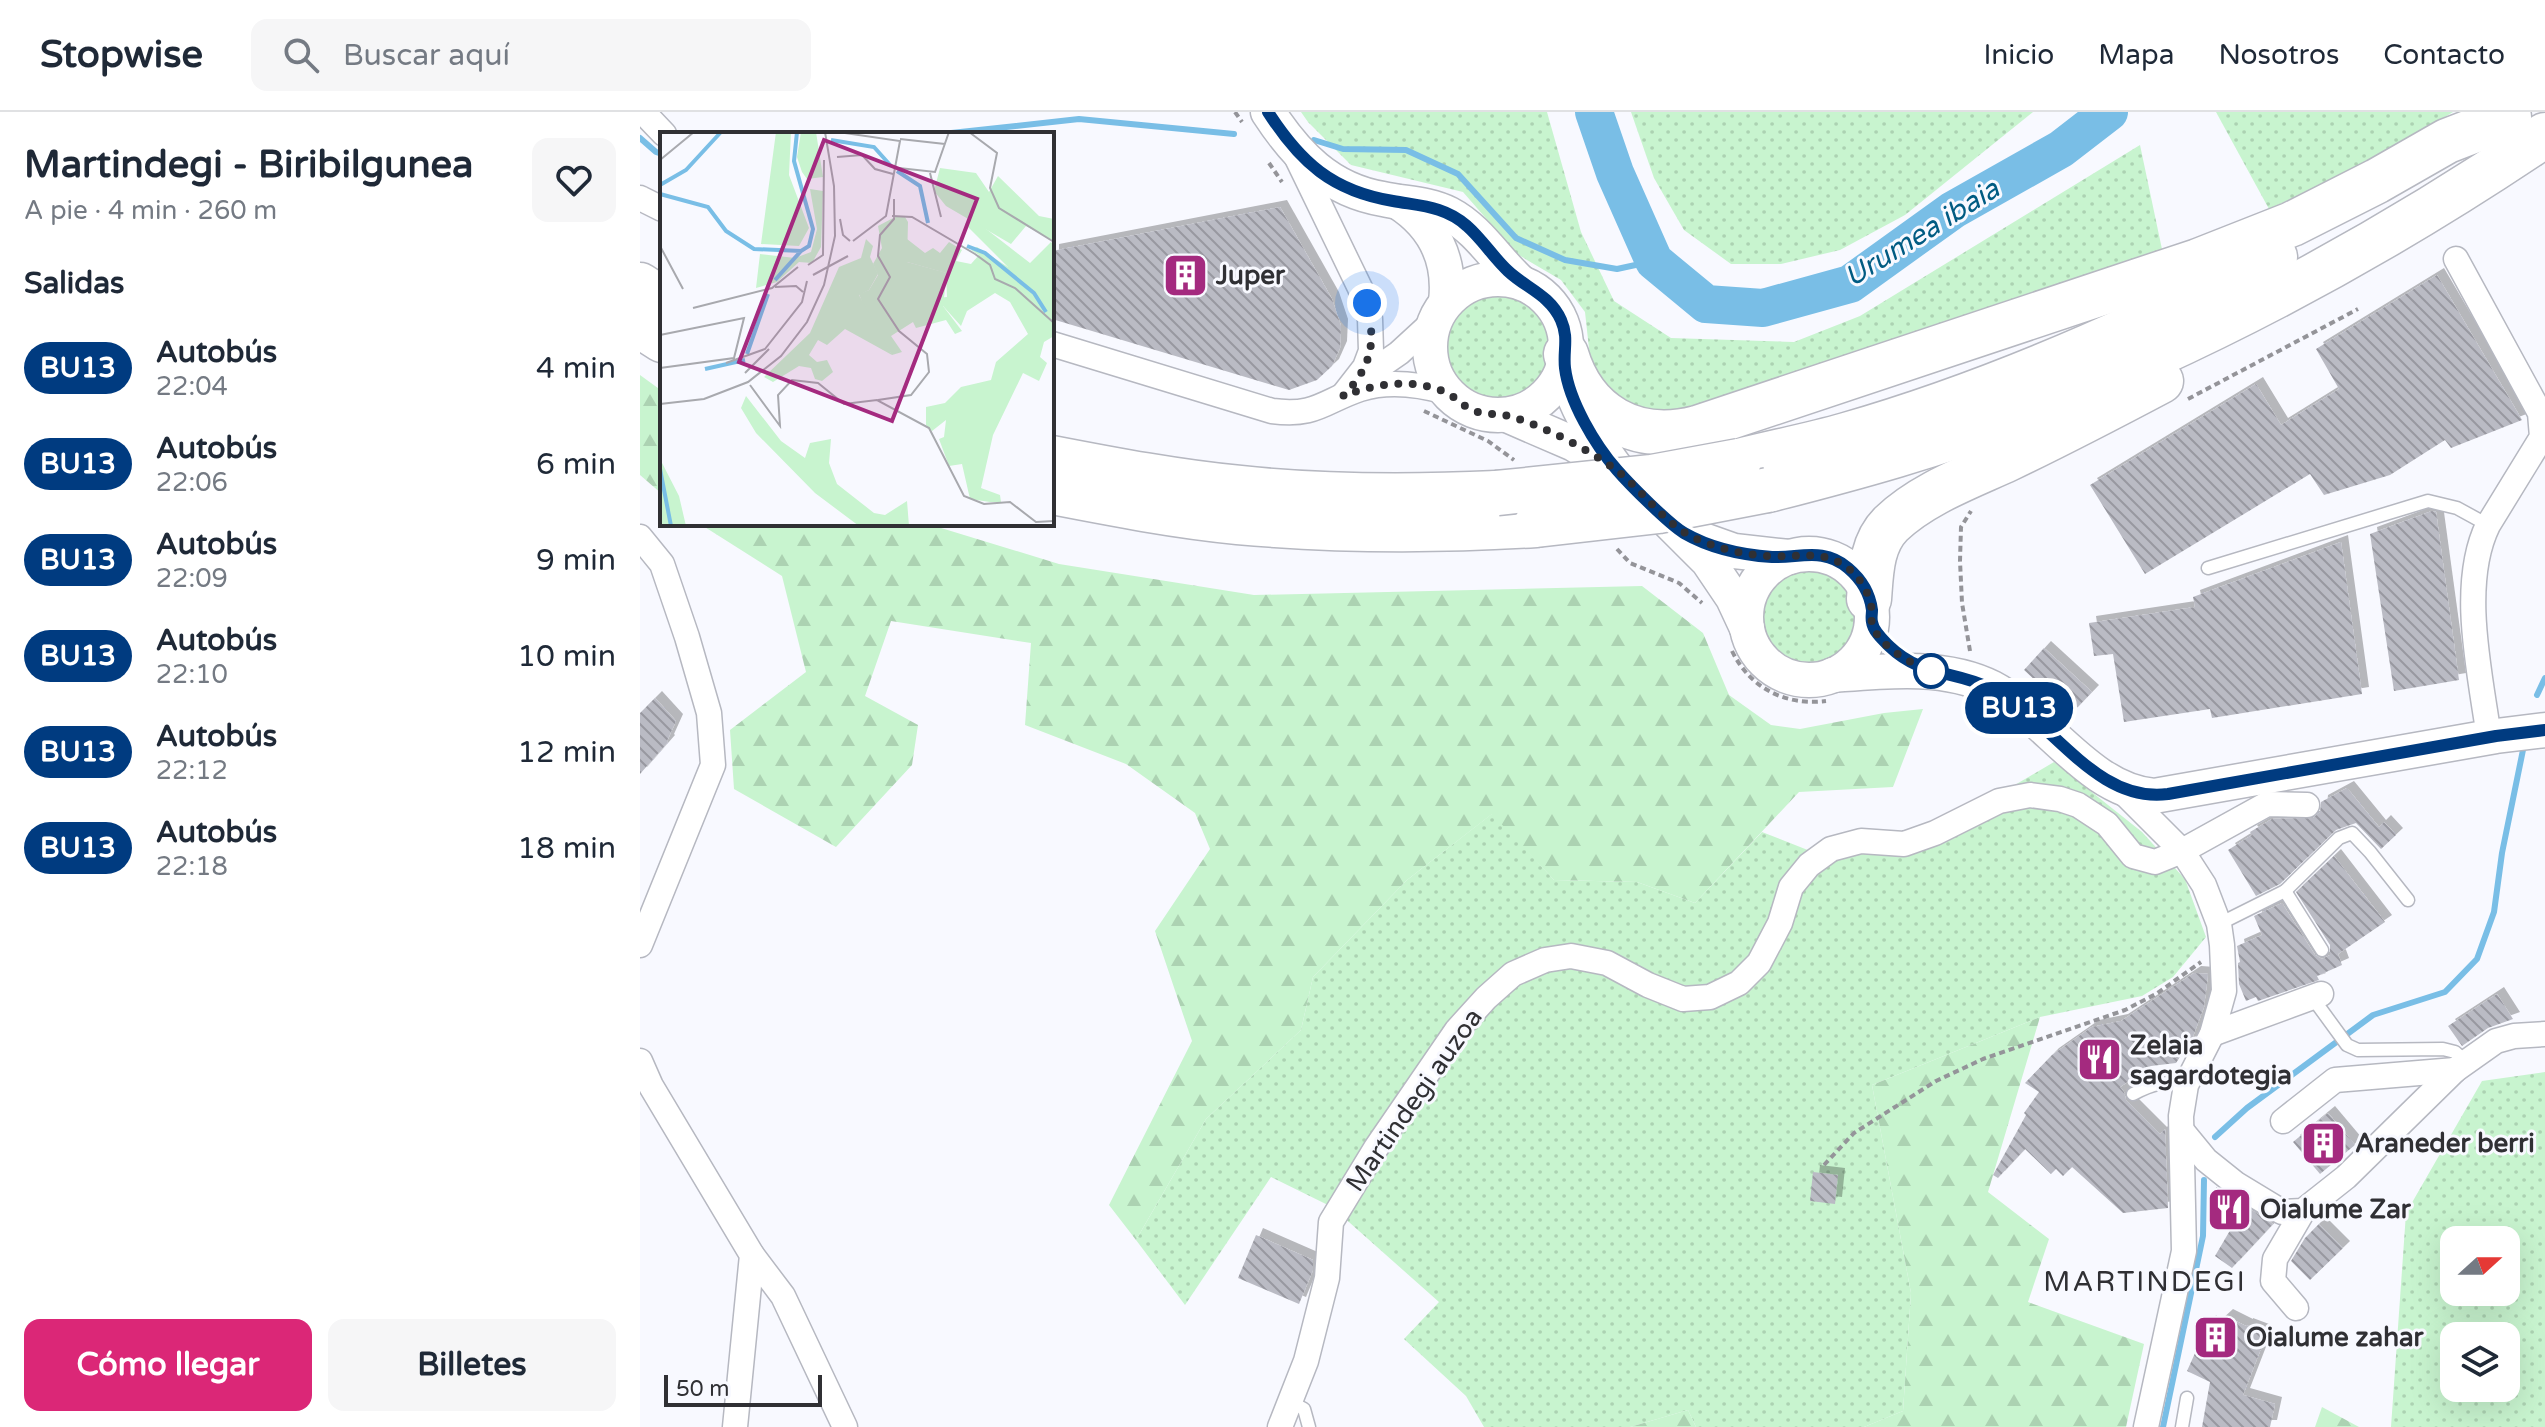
<!DOCTYPE html>
<html lang="es">
<head>
<meta charset="utf-8">
<style>
	:root { --surface:#fff; --page:#f6f6f7; --text:#1f2937; --muted:#747a83; --line:#e0e1e3; --accent:#db2777 }
	body { margin:0; font-family:"Varela Round",sans-serif; background:var(--page); color:var(--text); height:100vh; display:flex; flex-direction:column; font-size:30px; white-space:nowrap }
	* { box-sizing:border-box; margin:0 }
	p { font-size:26px; color:var(--muted) }
	.icon { flex:none; width:44px; height:44px; fill:none; stroke:currentColor; stroke-width:2; stroke-linecap:round; stroke-linejoin:round }
	.map { position:relative; flex:1; overflow:hidden }
	.panel { display:flex; flex-direction:column; background:var(--surface); width:640px }
	.panel>* { flex:none }
	.badge { padding:0 16px; border-radius:26px; font-size:28px; line-height:52px }
	.needle { width:52px; rotate:69deg }
	.tools { position:absolute; left:1800px; top:1114px; display:grid; gap:16px }
	.tools a { display:grid; place-items:center; width:80px; height:80px; border-radius:16px; background:var(--surface); box-shadow:0 8px 32px #0002; font-size:40px }
	.scale { position:absolute; left:24px; bottom:20px; width:158px; box-sizing:border-box; padding-left:8px; border:4px solid #303034; border-top:0; font-size:22px; line-height:28px; white-space:nowrap; color:#303034; -webkit-text-stroke:6px #f8f9ff; paint-order:stroke }
	.you { position:absolute; width:40px; height:40px; margin:-20px; border:6px solid #fff; border-radius:50%; background:#1a73e8; box-shadow:0 0 0 12px #1a73e833 }
	.map>.badge { position:absolute; translate:-50% -50%; box-shadow:0 0 0 4px #fff }
	h2 { padding:0 24px; font-size:30px; line-height:72px }
	.round { display:grid; place-items:center; flex:none; width:84px; height:84px; border-radius:16px; background:var(--page) }
	.summary { display:flex; align-items:center; justify-content:space-between; height:136px; padding:0 24px }
	h1 { font-size:38px; font-weight:800; line-height:60px }
	.cta { display:flex; gap:16px; margin-top:auto; padding:16px 24px }
	.cta a { flex:1; height:92px; border-radius:16px; background:var(--accent); color:#fff; font-size:32px; font-weight:800; line-height:92px; text-align:center }
	.cta a+a { background:var(--page); color:var(--text) }
	ul { padding:0; list-style:none }
	li { display:flex; align-items:center; gap:24px; height:96px; padding:0 24px }
	li div { flex:1 }
	li b { display:block; font-size:30px }
	li em { font-style:normal }
	li .badge { min-width:88px; font-weight:700; text-align:center }
	header { display:flex; align-items:center; gap:48px; box-sizing:border-box; height:112px; padding:0 40px; background:var(--surface); border-bottom:2px solid var(--line) }
	header strong { font-size:38px }
	nav { display:flex; gap:44px; margin-inline-start:auto; font-size:28px }
	.search { width:560px; height:72px; background:var(--page); display:flex; align-items:center; gap:20px; box-sizing:border-box; padding:0 28px; border-radius:16px; color:var(--muted); font-size:30px }
	main { display:flex; flex:1; min-height:0 }
	.map>svg:first-child { display:block }
	.grass { fill:url(#grass-dots); fill-rule:evenodd }
	.forest { fill:url(#forest-firs) }
	.lines { fill:none; stroke-linecap:round; stroke-linejoin:round }
	.stream { stroke:#79bee6; stroke-width:6 }
	.river { stroke:#79bee6; stroke-width:38 }
	.building { fill:url(#building-back-hatch); filter:url(#shadow) }
	.lane-casing { stroke:#b6b8c1; stroke-width:15 }
	.street-casing { stroke:#b6b8c1; stroke-width:27 }
	.secondary-casing { stroke:#b6b8c1; stroke-width:37 }
	.highway-casing { stroke:#b6b8c1; stroke-width:47 }
	.path { stroke:#949499; stroke-width:4; stroke-dasharray:6 4; stroke-linecap:butt }
	.lane { stroke:#fff; stroke-width:12 }
	.street { stroke:#fff; stroke-width:24 }
	.secondary { stroke:#fff; stroke-width:34 }
	.highway { stroke:#fff; stroke-width:44 }
	.highway-bridge-casing { stroke:#b6b8c1; stroke-width:47; stroke-linecap:butt }
	.highway-bridge { stroke:#fff; stroke-width:44 }
	.line-casing { stroke:#fff; stroke-width:18 }
	.line { stroke:#003b80; stroke-width:12 }
	.walk { stroke:#303034; stroke-width:8; stroke-dasharray:0 14.4 }
	.stop-dot { fill:#fff; stroke:#003b80; stroke-width:4 }
	.labels { text-anchor:middle; dominant-baseline:central; stroke-width:6; stroke-linejoin:round; paint-order:stroke }
	.poi-label { font-size:26px; font-weight:bold; fill:#303034; stroke:#f8f9ff; text-anchor:start }
	.street-label { font-size:26px; fill:#303034; stroke:#f8f9ff }
	.water-label { font-size:28px; font-style:italic; fill:#005b82; stroke:#f8f9ff }
	.neighbourhood-label { font-size:28px; letter-spacing:2px; fill:#303034; stroke:#f8f9ff }
	.inset-river { fill:none; stroke:#79bee6; stroke-width:4 }
	.inset-road { fill:none; stroke:#a8a9ae; stroke-width:2 }
	.view { fill:#a42a7f; fill-opacity:0.15; stroke:#a42a7f; stroke-width:4 }
	.inset-edge { fill:none; stroke:#303034; stroke-width:4 }
</style>
</head>
<body>
<header>
<strong>Stopwise</strong>
<div class="search"><svg class="icon" aria-label="search" viewBox="0 0 24 24"><circle cx="10" cy="10" r="6"/><path d="M15 15l6 6"/></svg>Buscar aquí</div>
<nav><a>Inicio</a><a>Mapa</a><a>Nosotros</a><a>Contacto</a></nav>
</header>
<main>
<section class="panel">
<div class="summary"><div><h1>Martindegi - Biribilgunea</h1><p>A pie · 4 min · 260 m</p></div><a class="round"><svg class="icon" aria-label="heart" viewBox="0 0 24 24"><path d="M12 20l-8-8c-3-5 5-10 8-4 3-6 11-1 8 4z"/></svg></a></div>
<h2>Salidas</h2>
<ul>
<li><span class="badge" style="background:#003b80;color:#fff">BU13</span><div><b>Autobús</b><p>22:04</p></div><em>4 min</em></li>
<li><span class="badge" style="background:#003b80;color:#fff">BU13</span><div><b>Autobús</b><p>22:06</p></div><em>6 min</em></li>
<li><span class="badge" style="background:#003b80;color:#fff">BU13</span><div><b>Autobús</b><p>22:09</p></div><em>9 min</em></li>
<li><span class="badge" style="background:#003b80;color:#fff">BU13</span><div><b>Autobús</b><p>22:10</p></div><em>10 min</em></li>
<li><span class="badge" style="background:#003b80;color:#fff">BU13</span><div><b>Autobús</b><p>22:12</p></div><em>12 min</em></li>
<li><span class="badge" style="background:#003b80;color:#fff">BU13</span><div><b>Autobús</b><p>22:18</p></div><em>18 min</em></li>
</ul>
<div class="cta"><a>Cómo llegar</a><a>Billetes</a></div>
</section>
<div class="map">
<svg width="1905" height="1315" viewBox="0 0 1905 1315">
	<defs>
		<pattern id="grass-dots" width="8" height="8" patternUnits="userSpaceOnUse" patternTransform="scale(2)"><rect width="8" height="8" fill="#c8f4cf"/><path d="M2 2h.1M6 6h.1" fill="none" stroke="#acd2b2" stroke-width="1.8" stroke-linecap="round"/></pattern>
		<pattern id="forest-firs" width="22" height="20" patternUnits="userSpaceOnUse" patternTransform="scale(2)"><rect width="22" height="20" fill="#c8f4cf"/><path d="M5 1l3.5 6h-7zM16 11l3.5 6h-7z" fill="#acd2b2"/></pattern>
		<pattern id="building-back-hatch" width="6" height="6" patternUnits="userSpaceOnUse" patternTransform="scale(2)"><rect width="6" height="6" fill="#babbc4"/><path d="M-1 5l2 2M0 0l6 6M5-1l2 2" fill="none" stroke="#9898a0"/></pattern>
		<filter id="shadow"><feDropShadow dx="7" dy="-7" stdDeviation="0" flood-color="#0004"/></filter>
	</defs>
	<rect width="100%" height="100%" fill="#f8f9ff"/>
	<g class="grass">
		<path d="M661 0H907L941 120 974 189 1031 226 1154 230 1220 204 1500 33 1523 142 1095 289 1009 302 972 290 952 264 945 200 921 168 877 142 823 80 711 53 668 10Z"/>
		<path d="M991 0H1393L1265 103 1200 138 1141 152H1091L1044 118 1014 66Z"/>
		<path d="M1576 0H1813L1735 48 1629 97Z"/>
		<circle cx="859" cy="235" r="52"/>
		<circle cx="1169" cy="504" r="46"/>
		<path d="M1414 650 1502 720 1532 753 1545 767 1566 825 1533 865 1502 884 1400 905 1232 973 1271 1181 1263 1299 1224 1315H1056L1048 1298 990 1315H844L826 1284 764 1227 799 1190 692 1095 631 1065 545 1193 496 1128 566 1007 661 918 673 865 767 768 853 701 914 768 997 770 1055 791 1122 720 1193 748 1356 684Z"/>
		<path d="M1905 960V1315H1751L1766 1101 1842 969ZM1814 1128H1866V1180H1814ZM1814 1224H1866V1276H1814Z"/>
	</g>
	<g class="forest">
		<path d="M0 263 22 279V382L0 363Z"/>
		<path d="M60 412H288L419 452 614 483 1002 474 1063 521 1089 583 1131 613 1160 617 1244 601 1283 597 1253 675 1159 680 1055 791 997 770 914 768 852 702 767 768 673 865 661 918 566 1007 496 1128 469 1093 552 929 515 819 570 737 555 701 486 652 385 613 391 531 251 509 225 584 278 613 272 653 196 735 94 677 90 618 166 560 142 464Z"/>
		<path d="M1400 905 1348 1080 1409 1127 1388 1190 1504 1232 1486 1315H1224L1263 1299 1271 1181 1232 973Z"/>
		<path d="M1682 1295 1719 1315H1675Z"/>
		<path d="M1048 1298 1056 1315H990Z"/>
	</g>
	<g class="lines">
		<g class="stream">
			<path d="M302 22 439 7 594 22"/>
			<path d="M0 26 16 40 22 42"/>
			<path d="M674 28 703 37 766 38 818 62 876 126 925 148 977 157 1014 149"/>
			<path d="M1897 583 1905 566"/>
			<path d="M1575 1025 1607 996 1733 903 1805 880 1837 847 1854 800 1862 741 1884 633"/>
			<path d="M1523 1315 1563 1124 1564 1068"/>
		</g>
		<path class="river" d="M954 0 975 61 1014 149 1066 192 1123 196 1210 172 1313 98 1421 37 1469 0"/>
	</g>
	<g class="building">
		<path d="M640 95 692 187 701 214 700 236 692 254 677 268 649 278 412 207V139Z"/>
		<path d="M1797 163 1882 308 1811 336 1805 328 1750 363 1684 383 1670 362 1505 462 1450 373 1616 272 1641 313 1699 277 1676 237Z"/>
		<path d="M1792 399 1796 400 1819 568 1754 579 1730 422Z"/>
		<path d="M1701 430 1722 582 1572 606 1570 597 1484 610 1473 542 1454 544 1449 511 1555 495 1553 485Z"/>
		<path d="M1404 536 1452 580 1431 602 1384 558Z"/>
		<path d="M15 586 36 609 27 629 28 630 0 662V601Z"/>
		<path d="M1707 676 1739 715 1744 710 1756 723 1741 737 1716 711 1696 718 1640 772 1616 784 1588 738 1612 723 1610 720 1632 707 1673 706 1680 700 1681 690Z"/>
		<path d="M1694 744 1745 810 1698 842 1702 853 1677 864 1679 868 1618 889 1616 885 1606 889 1599 872 1598 851 1600 850 1597 834 1622 823 1614 804 1642 791 1675 843 1682 847 1690 843V833L1656 780Z"/>
		<path d="M1554 861 1568 862 1564 895 1552 927 1536 951 1511 954 1480 975 1484 980 1486 988 1520 1022 1525 1017 1528 1096 1483 1101 1432 1055 1423 1064 1416 1057 1411 1062 1385 1037 1358 1066 1353 1063 1386 1003 1384 1001 1399 980 1385 971 1412 943 1452 915 1481 909Z"/>
		<path d="M1857 882 1873 907 1848 916 1822 934 1808 914Z"/>
		<path d="M1688 1001 1715 1033 1680 1062 1653 1030Z"/>
		<path d="M1173 1060 1198 1063 1195 1092 1170 1089Z"/>
		<path d="M1576 1075 1633 1112 1592 1156 1575 1144 1592 1115 1575 1107Z"/>
		<path d="M1679 1112 1703 1136 1670 1168 1651 1149 1665 1126Z"/>
		<path d="M616 1123 673 1148V1158L659 1192 598 1166Z"/>
		<path d="M1586 1204 1606 1214V1213L1622 1219 1618 1231 1622 1234 1603 1283 1635 1292 1630 1315H1562L1570 1270 1547 1259 1569 1210 1574 1215Z"/>
	</g>
	<g class="lines">
		<defs>
			<g id="lane">
				<path d="M1568 456 1788 389 1817 396 1848 413"/>
				<path d="M1645 779 1699 726 1712 721 1730 740 1768 788"/>
				<path d="M1579 812 1645 779 1682 838"/>
				<path d="M1672 885 1707 933 1718 938 1803 937 1815 940 1826 950"/>
				<path d="M1493 982C1514 971 1522 969 1546 973"/>
				<path d="M651 1290 664 1297 669 1315"/>
				<path d="M1542 1315 1547 1286"/>
			</g>
			<g id="street">
				<path d="M3 0 24 22"/>
				<path d="M656 44 720 176 730 207 731 239 725 255 704 282"/>
				<path d="M0 86 22 97"/>
				<path d="M1816 147 1900 301 1902 325 1848 413C1819 472 1840 561 1849 625"/>
				<path d="M412 232 632 299C676 305 684 289 720 277 749 268 778 272 806 280"/>
				<path d="M720 268 759 241 796 207"/>
				<path d="M0 425 22 452 47 525 69 601 73 653 0 833"/>
				<path d="M1480 677 1542 739 1564 773 1579 812 1582 833 1584 879 1572 922 1546 973 1541 1004 1544 1139 1506 1315"/>
				<path d="M1572 922 1681 882"/>
				<path d="M0 949 11 974 112 1143 95 1315"/>
				<path d="M1643 1009 1695 968 1815 958"/>
				<path d="M1543 1020 1566 1048 1596 1072 1642 1100 1663 1099 1706 1065 1815 958 1856 929 1874 924 1905 922"/>
				<path d="M112 1143 143 1184 205 1315"/>
				<path d="M1656 1196 1633 1169 1635 1147 1663 1099"/>
				<path d="M640 1315 666 1249 687 1166 691 1110 736 1036 817 918 846 886 873 862 905 848 931 844 967 851 1008 873 1043 887 1070 885 1099 871 1119 851 1140 811 1151 775 1169 753 1191 737 1221 729 1264 732 1295 721 1359 689 1390 683 1420 687 1438 693 1467 712 1493 744 1515 750 1542 739 1627 692 1667 693"/>
			</g>
			<g id="secondary">
				<path d="M628 0C656 43 689 78 743 87 765 92 787 91 809 102 838 117 856 148 880 170"/>
				<path d="M758 90C794 113 811 148 806 190"/>
				<circle cx="858" cy="235" r="68"/>
				<path d="M930 274C942 306 958 333 979 360L1068 449 1093 486 1107 516"/>
				<path d="M867 303 934 332 968 353"/>
				<path d="M1049 423 1094 439 1149 445"/>
				<circle cx="1169" cy="505" r="63"/>
				<path d="M1193 563C1244 559 1305 552 1352 576 1407 605 1448 678 1514 684L1856 624 1905 618"/>
			</g>
			<g id="highway">
				<path d="M0 173 22 187"/>
				<path d="M0 214 22 228"/>
				<path d="M926 242C944 303 995 332 1057 316L1558 149 1652 112 1737 69 1807 29 1869 5"/>
				<path d="M412 346C474 358 537 370 600 376 685 385 772 385 857 381"/>
				<path d="M1099 349C1135 340 1171 333 1206 323 1352 281 1501 215 1635 145"/>
				<path d="M1128 378C1214 356 1299 333 1382 300 1566 228 1741 134 1905 23"/>
				<path d="M412 380C474 392 536 404 598 410 697 419 797 419 896 413"/>
				<path d="M1229 487C1231 461 1231 432 1251 412 1282 382 1329 365 1368 347 1420 322 1470 296 1521 269"/>
			</g>
		</defs>
		<use href="#lane" class="lane-casing"/>
		<use href="#street" class="street-casing"/>
		<use href="#secondary" class="secondary-casing"/>
		<use href="#highway" class="highway-casing"/>
		<g class="path">
			<path d="M595 0 602 10"/>
			<path d="M629 51 642 70"/>
			<path d="M1548 287 1718 197"/>
			<path d="M784 299 848 329 874 348"/>
			<path d="M977 437 990 451 1039 471 1062 491"/>
			<path d="M1092 539C1110 576 1145 594 1186 589"/>
			<path d="M1330 539 1322 491 1320 449 1321 415 1331 399"/>
			<path d="M1184 1053 1214 1021 1296 969 1343 947 1485 898 1516 882 1561 850"/>
		</g>
		<use href="#lane" class="lane"/>
		<use href="#street" class="street"/>
		<use href="#secondary" class="secondary"/>
		<use href="#highway" class="highway"/>
		<defs>
			<g id="highway-bridge">
				<path d="M857 381 1012 365 1099 349"/>
				<path d="M896 413 1019 399 1128 378"/>
			</g>
		</defs>
		<use href="#highway-bridge" class="highway-bridge-casing"/>
		<use href="#highway-bridge" class="highway-bridge"/>
	</g>
	<g class="lines">
		<defs>
			<path id="line" d="M628 0C660 50 692 79 753 89 780 94 805 94 827 114 842 127 853 145 868 159 886 176 910 183 921 208 929 226 923 238 925 256 929 289 955 333 977 358 990 373 1029 412 1044 421 1070 436 1103 443 1132 445 1160 446 1184 435 1208 456 1221 467 1230 482 1232 498 1232 502 1231 506 1232 510 1233 519 1243 528 1249 534 1281 565 1313 558 1350 576 1410 604 1454 692 1528 682L1856 624 1905 618"/>
		</defs>
		<use href="#line" class="line-casing"/>
		<use href="#line" class="line"/>
		<path class="walk" d="M727 191C736 232 732 254 703 284 734 272 770 266 803 279 816 284 823 296 838 300 848 303 859 301 868 304 900 312 950 338 976 358 1005 380 1025 414 1059 428 1081 437 1105 443 1129 444 1157 446 1181 437 1205 454 1220 464 1230 482 1232 499 1232 503 1231 508 1232 511 1238 536 1276 554 1297 562L1291 559"/>
	</g>
	<defs>
		<symbol id="building-square" viewBox="-11 -11 22 22"><rect x="-9" y="-9" width="18" height="18" rx="4" fill="#a42a7f" stroke="#f8f9ff"/><path d="M-4-6H4V6H1V3H-1V6H-4ZM-2.5-4.3h1.7v1.8h-1.7ZM.8-4.3h1.7v1.8H.8ZM-2.5-1h1.7V.8h-1.7ZM.8-1h1.7V.8H.8Z" fill="#fff"/></symbol>
		<symbol id="restaurant-square" viewBox="-11 -11 22 22"><rect x="-9" y="-9" width="18" height="18" rx="4" fill="#a42a7f" stroke="#f8f9ff"/><path d="M-5-6h1v4h1v-4h1v4h1v-4h1v5L-1.5 .5V6h-2V.5L-5-1ZM5-6V6H3V1.5H1.5Q1.5-4 5-6Z" fill="#fff"/></symbol>
	</defs>
	<g fill-rule="evenodd">
		<use href="#building-square" x="520" y="138" width="51" height="51"/>
		<use href="#restaurant-square" x="1434" y="922" width="51" height="51"/>
		<use href="#building-square" x="1658" y="1006" width="51" height="51"/>
		<use href="#restaurant-square" x="1564" y="1072" width="51" height="51"/>
		<use href="#building-square" x="1550" y="1200" width="51" height="51"/>
	</g>
	<circle class="stop-dot" cx="1291" cy="559" r="16"/>
	<g class="labels">
		<g class="poi-label">
			<text x="576" y="163">Juper</text>
			<text x="1490" y="933">Zelaia<tspan x="1490" dy="30">sagardotegia</tspan></text>
			<text x="1715" y="1031">Araneder berri</text>
			<text x="1620" y="1097">Oialume Zar</text>
			<text x="1606" y="1225">Oialume zahar</text>
		</g>
		<g class="street-label">
			<text transform="translate(774 988) rotate(-55)">Martindegi auzoa</text>
		</g>
		<g class="water-label">
			<text transform="translate(1282 121) rotate(-32)">Urumea ibaia</text>
		</g>
		<g class="neighbourhood-label">
			<text x="1505" y="1170">MARTINDEGI</text>
		</g>
	</g>
	<g transform="translate(20 20)">
		<rect width="394" height="394" fill="#f8f9ff"/>
		<path d="M116 0H131L129 43 149 96 139 114 101 112ZM141 0H156L163 45 147 47 142 40 137 25ZM280 36 316 41 329 60 338 44 379 84 394 87V109L366 94 351 112 286 74 274 59ZM150 57 163 59 161 115 152 131 139 130 117 150 96 156 100 122 135 126 151 120 157 97ZM235 85H245L248 90 247 130 287 141 283 174 302 199 295 202 286 188 256 196 253 190 231 204 242 220 232 223 210 190 199 162 209 158 218 143 213 132 222 116 218 94Z" fill="#c8f4cf"/>
		<path d="M312 86 370 131 391 110 394 113V204L384 210 380 225 387 231 379 249 363 241 333 303 321 356 340 363 341 370H330L310 367 302 332 289 334 279 307 284 305 286 288 272 299 266 293V275L285 271 301 255 331 248 336 230 368 202 350 170 335 161 307 179 301 194 283 174 276 173 277 166 287 165 286 141 247 130V107L265 121 273 116 280 121 289 110 302 118 296 129 311 132 319 123 311 118 317 115 348 135 305 92ZM206 107 213 114 210 125 218 142 209 158 199 163 232 223 185 197 167 213 158 208 149 223 157 230 167 228 173 240 162 249 155 247 151 236 139 234 113 250 104 245 150 201 179 135 201 126ZM86 264 121 309 145 326 150 311 171 307 169 331 177 352 214 381 225 383 247 369 249 394H199L155 361 96 301 81 276ZM0 327 19 364 26 394H0Z" fill="#c8f4cf"/>
		<path class="inset-river" d="M171 8 214 15 231 34M237 39 260 54 268 91M0 53 26 38 61 0M0 62 48 75 66 99 94 117 141 119 149 114 153 97 134 29 137 0M307 114 325 121 374 161 386 180M115 148 141 119M87 222 108 162M45 237 85 228M0 337 11 394"/>
		<path class="inset-road" d="M178 0 240 9 226 84 193 109M309 0 337 21 330 56 339 76 394 110M240 7 285 12M177 25 202 23 215 37 233 42M0 28 34 0M239 36 275 40 289 0M270 41 281 85M232 84 252 85 315 122 330 133 335 147 355 156 394 191M180 87 183 103 190 109M0 114 23 157M148 133 163 123 164 28M153 143 188 124M115 155 136 154 143 160M33 176 112 156 138 135M0 203 84 186 74 226 0 236M66 231 105 217 142 170 147 149M85 241 109 217M90 253 120 294 118 263 132 248 158 251 184 272 217 268 269 296 304 364 324 372 350 370 376 390 394 389M218 268 251 263 269 240 267 222 239 199 218 167 230 145 218 124 220 103 234 87V67M0 272 44 267 88 250 121 224 147 190 164 153 175 104 174 54 165 0"/>
		<path class="view" d="M164 8 317 67 232 289 79 230Z"/>
		<rect width="394" height="394" class="inset-edge"/>
	</g>
</svg>
<div class="tools">
<a><svg class="needle" viewBox="-14 -14 28 28"><path d="M0-13l5 13h-10z" fill="#e53935"/><path d="M0 13l5-13h-10z" fill="#747a83"/></svg></a>
<a><svg class="icon" aria-label="layers" viewBox="0 0 24 24"><path d="M12 4l9 5-9 5-9-5zM3 14l9 5 9-5"/></svg></a>
</div>
<div class="scale">50 m</div>
<div class="you" style="left:727px;top:191px"></div>
<b class="badge" style="left:1379px;top:596px;background:#003b80;color:#fff">BU13</b>
</div>
</main>
</body>
</html>
